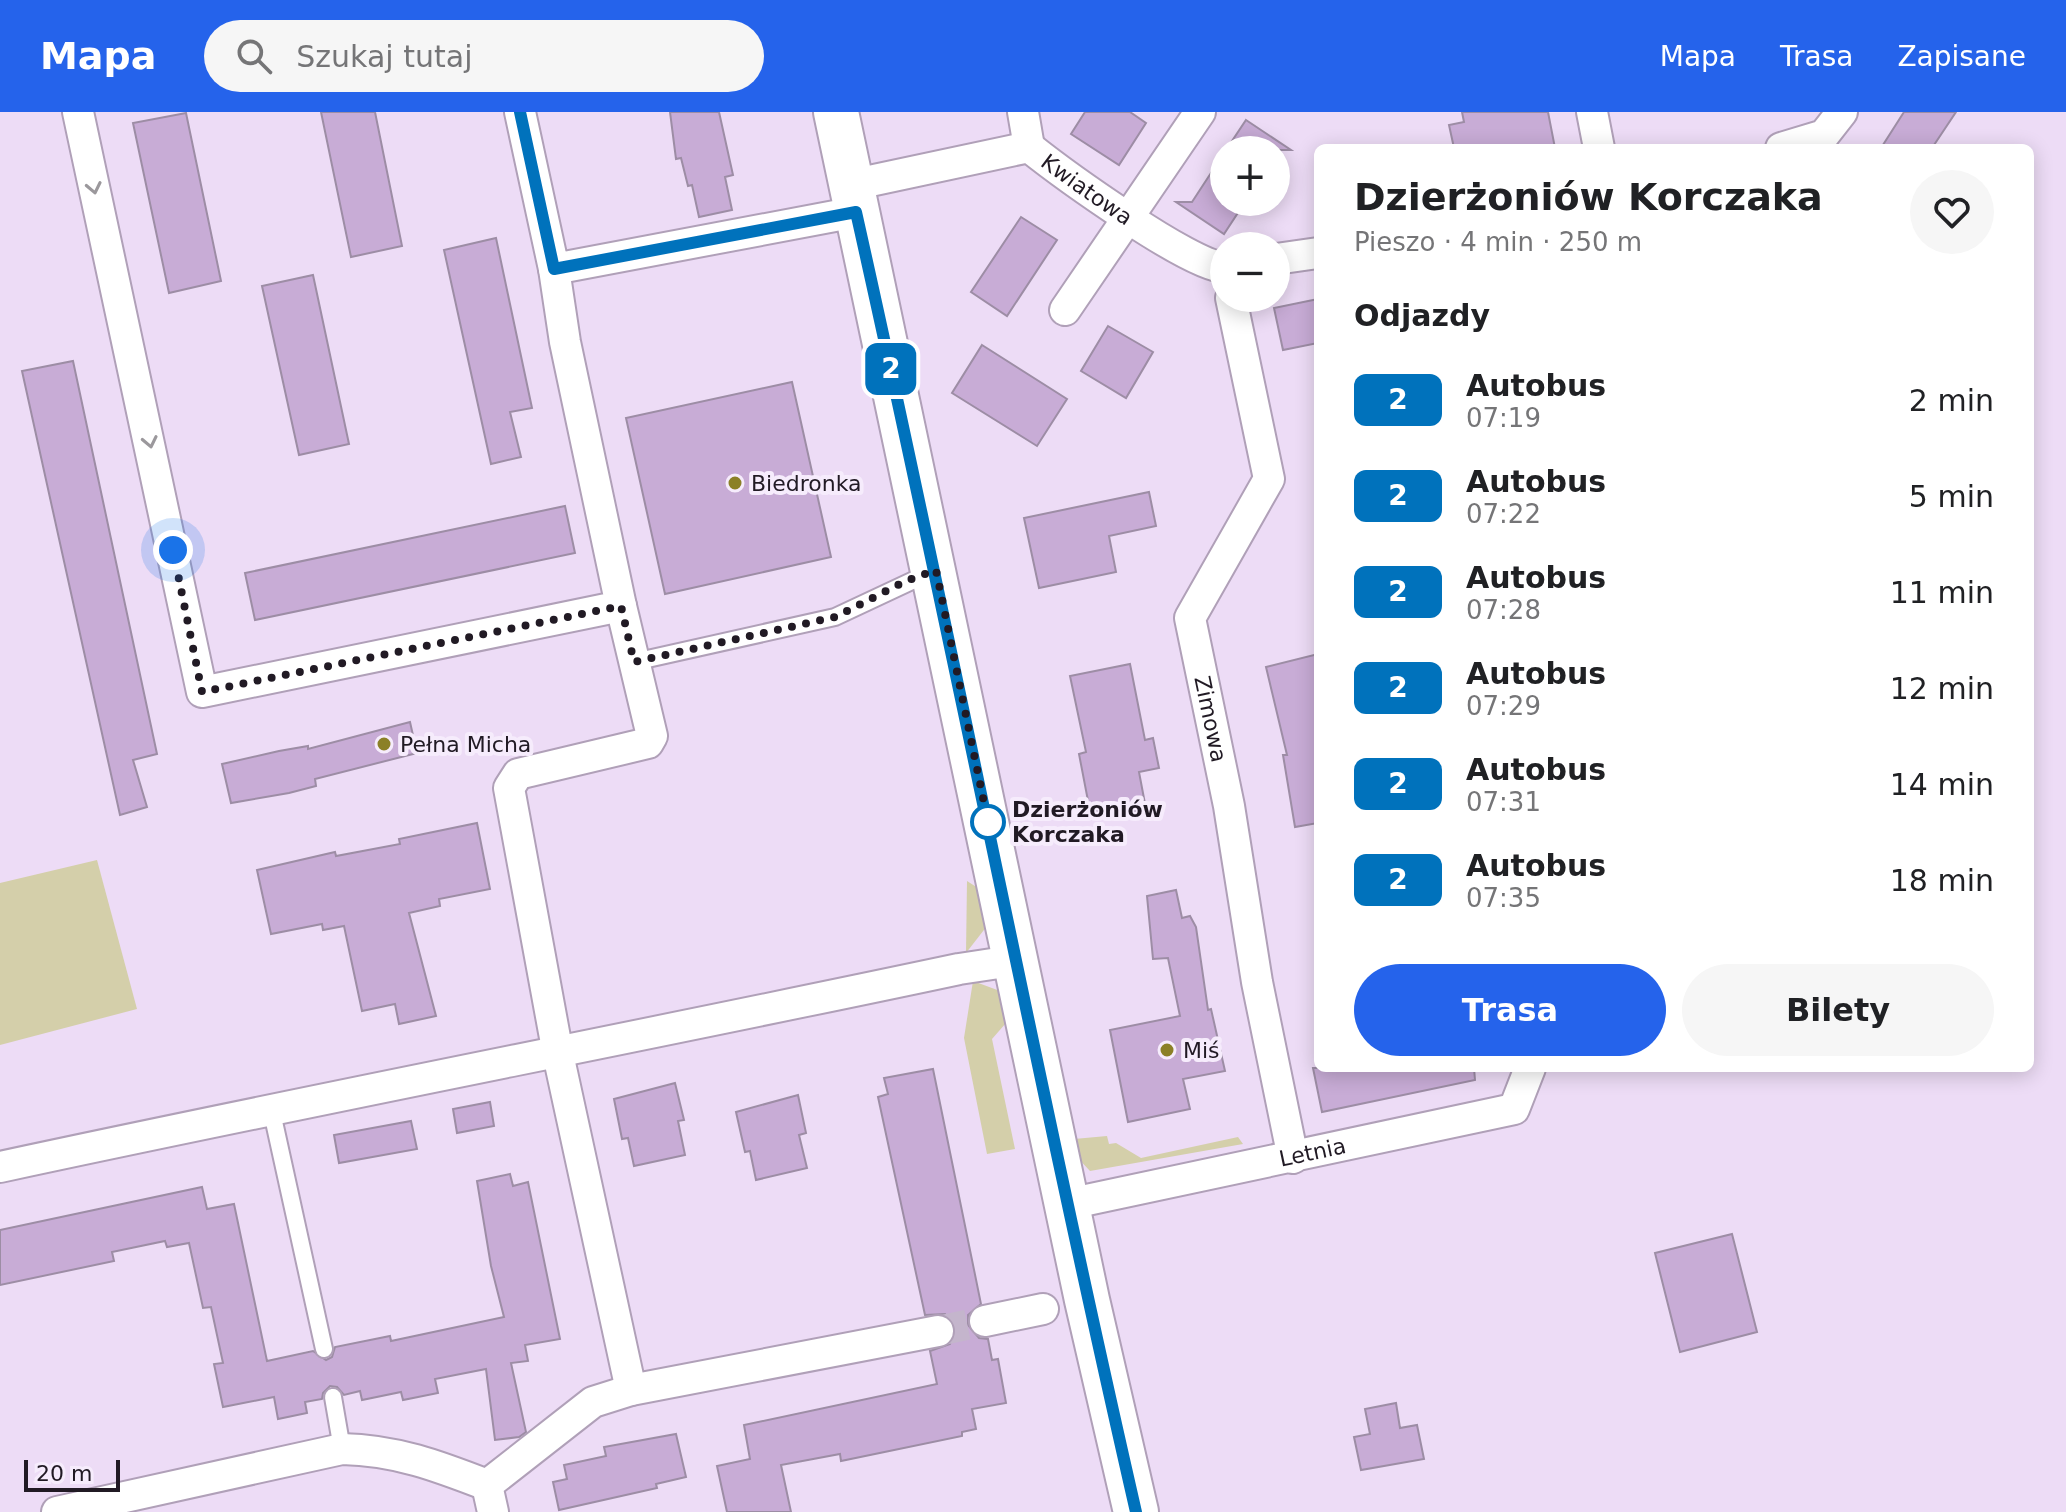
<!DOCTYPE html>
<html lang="pl">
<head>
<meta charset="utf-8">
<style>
	:root { --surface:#fff; --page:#f6f6f6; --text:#202124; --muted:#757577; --accent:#2563eb }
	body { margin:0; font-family:"DejaVu Sans",sans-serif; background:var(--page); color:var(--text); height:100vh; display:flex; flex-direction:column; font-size:30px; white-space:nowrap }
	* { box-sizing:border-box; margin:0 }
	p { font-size:26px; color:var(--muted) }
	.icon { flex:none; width:44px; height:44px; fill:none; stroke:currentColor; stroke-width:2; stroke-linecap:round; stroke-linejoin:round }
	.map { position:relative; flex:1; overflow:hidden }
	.side { position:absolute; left:1314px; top:32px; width:720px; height:928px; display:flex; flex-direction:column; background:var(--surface); border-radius:12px; box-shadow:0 4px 20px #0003 }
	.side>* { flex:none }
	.badge { padding:0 16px; border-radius:12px; font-size:28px; line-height:52px }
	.controls { position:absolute; left:1210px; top:24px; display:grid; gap:16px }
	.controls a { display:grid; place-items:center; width:80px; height:80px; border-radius:50%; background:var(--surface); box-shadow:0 4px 20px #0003; font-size:40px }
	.scale { position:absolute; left:24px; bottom:20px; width:96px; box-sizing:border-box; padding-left:8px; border:4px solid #211a24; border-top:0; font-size:22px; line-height:28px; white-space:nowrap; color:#211a24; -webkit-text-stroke:6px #f6ecfc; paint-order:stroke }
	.you { position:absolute; width:40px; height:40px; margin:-20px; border:6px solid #fff; border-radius:50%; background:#1a73e8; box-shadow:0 0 0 12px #1a73e833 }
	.map>.badge { position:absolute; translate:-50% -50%; box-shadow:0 0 0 4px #fff }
	h2 { padding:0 40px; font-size:30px; line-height:72px }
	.round { display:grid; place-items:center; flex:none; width:84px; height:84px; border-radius:42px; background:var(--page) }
	.head { display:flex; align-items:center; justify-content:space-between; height:136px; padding:0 40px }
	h1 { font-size:38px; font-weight:600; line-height:60px }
	.cta { display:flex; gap:16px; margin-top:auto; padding:16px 40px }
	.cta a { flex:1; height:92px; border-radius:48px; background:var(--accent); color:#fff; font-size:32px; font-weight:600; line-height:92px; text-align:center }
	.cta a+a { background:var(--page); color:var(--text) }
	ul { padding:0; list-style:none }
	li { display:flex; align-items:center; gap:24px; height:96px; padding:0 40px }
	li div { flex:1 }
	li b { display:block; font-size:30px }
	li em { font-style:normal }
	li .badge { min-width:88px; font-weight:700; text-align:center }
	header { display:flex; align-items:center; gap:48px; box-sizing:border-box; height:112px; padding:0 40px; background:var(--accent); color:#fff }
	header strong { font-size:38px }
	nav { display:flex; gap:44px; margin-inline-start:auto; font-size:28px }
	.search { width:560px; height:72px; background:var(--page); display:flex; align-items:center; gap:20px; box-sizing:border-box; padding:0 28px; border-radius:44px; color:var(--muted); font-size:30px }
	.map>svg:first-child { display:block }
	.green { fill:#d4cfaa }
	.building { fill:#c8acd6; stroke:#9d8da5; stroke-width:2 }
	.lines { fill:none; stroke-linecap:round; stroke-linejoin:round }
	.street-tunnel { stroke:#c4b5cc; stroke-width:30; stroke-dasharray:30 15; stroke-linecap:butt }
	.lane-casing { stroke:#b0a0b8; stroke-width:20 }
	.street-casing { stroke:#b0a0b8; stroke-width:34 }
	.secondary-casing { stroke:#b0a0b8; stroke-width:48 }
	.lane { stroke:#fff; stroke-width:16 }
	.street { stroke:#fff; stroke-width:30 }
	.secondary { stroke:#fff; stroke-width:44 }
	.oneway { stroke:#9b989c }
	.line-casing { stroke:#fff; stroke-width:18 }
	.line { stroke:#0072bc; stroke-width:12 }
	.walk { stroke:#211a24; stroke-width:8; stroke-dasharray:0 14.4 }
	.poi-dot { fill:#8b8027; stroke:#f6ecfc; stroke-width:3 }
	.stop-dot { fill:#fff; stroke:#0072bc; stroke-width:4 }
	.labels { text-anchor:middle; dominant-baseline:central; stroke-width:8; stroke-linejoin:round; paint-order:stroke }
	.street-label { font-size:22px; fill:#211a24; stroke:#f6ecfc }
	.poi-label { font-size:22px; fill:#211a24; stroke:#f6ecfc; text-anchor:start }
	.stop-label { font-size:22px; font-weight:bold; fill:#211a24; stroke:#f6ecfc; text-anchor:start }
</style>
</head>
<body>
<header>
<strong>Mapa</strong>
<div class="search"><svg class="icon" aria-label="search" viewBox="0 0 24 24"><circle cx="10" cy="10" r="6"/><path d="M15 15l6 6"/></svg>Szukaj tutaj</div>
<nav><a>Mapa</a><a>Trasa</a><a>Zapisane</a></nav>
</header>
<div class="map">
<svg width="2066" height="1400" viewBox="0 0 2066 1400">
	<rect width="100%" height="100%" fill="#eddcf6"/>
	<g class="green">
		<path d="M97 748 137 897 0 933V771Z"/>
		<path d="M967 769 981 778 987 814 966 841Z"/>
		<path d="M973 869 1000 879 1013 903 992 927 1015 1037 987 1042 964 926Z"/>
		<path d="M1107 1024 1109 1032 1116 1031 1141 1046 1238 1025 1243 1032 1090 1059 1076 1044 1074 1027Z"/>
	</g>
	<g class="building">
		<path d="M321 0H375L402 134 351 145Z"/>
		<path d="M670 0H719L733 63 725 65 732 98 699 105 692 73 688 74 681 46 676 47Z"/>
		<path d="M1085 0H1130L1146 11 1119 53 1071 22Z"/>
		<path d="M1462 0H1548L1555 36H1454L1449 13 1464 10Z"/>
		<path d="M1904 0H1956L1932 36H1881Z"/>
		<path d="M186 1 221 169 169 181 133 11Z"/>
		<path d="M1246 8 1291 38H1226Z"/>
		<path d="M1224 41V90H1245L1224 122 1176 90H1192Z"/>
		<path d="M1021 105 1057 128 1007 204 971 180Z"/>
		<path d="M496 126 532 296 510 300 521 345 491 352 444 138Z"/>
		<path d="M313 163 349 332 299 343 262 174Z"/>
		<path d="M1318 187V231L1283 238 1274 196Z"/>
		<path d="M1108 214 1153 240 1126 286 1081 259Z"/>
		<path d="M982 233 1067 287 1037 334 952 281Z"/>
		<path d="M73 249 157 642 133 648 147 695 120 703 22 259Z"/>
		<path d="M792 270 831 445 665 482 626 306Z"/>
		<path d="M1149 380 1156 414 1109 424 1116 460 1039 476 1024 406Z"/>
		<path d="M565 394 575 441 255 508 245 461Z"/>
		<path d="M1318 542V711L1295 715 1283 643H1287L1266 555Z"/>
		<path d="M1130 552 1145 628 1153 626 1159 656 1139 660 1146 697 1099 706 1096 692 1089 694 1079 642 1086 640 1070 564Z"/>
		<path d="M410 610 417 641 315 667 316 674 289 681 231 691 222 652 279 639 308 634V637Z"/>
		<path d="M477 711 490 777 439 787 440 794 409 801 436 904 399 912 395 892 362 899 344 814 323 818 322 812 271 822 257 758 335 740 336 744 400 732 399 727Z"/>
		<path d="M1176 778 1182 806 1190 804 1196 815 1208 898 1211 897 1225 959 1183 967 1190 997 1128 1010 1110 918 1180 904 1168 846 1153 847 1147 784Z"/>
		<path d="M1313 956H1474L1475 968 1322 1000Z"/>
		<path d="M933 957 981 1192 968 1203V1213L979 1226 988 1227 992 1248 998 1247 1006 1291 972 1297 976 1317 962 1320V1324L841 1349 840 1342 781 1353 791 1400H727L717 1354 750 1347 744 1313 937 1272 930 1239 950 1232 955 1215 945 1202 925 1203 878 985 888 982 884 966Z"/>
		<path d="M675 971 684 1008 678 1009 685 1043 634 1054 628 1026 622 1027 614 987Z"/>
		<path d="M798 983 806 1021 799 1023 807 1056 756 1068 750 1039 745 1040 736 1000Z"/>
		<path d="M490 990 494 1014 457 1021 453 997Z"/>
		<path d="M411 1009 417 1037 339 1051 334 1023Z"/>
		<path d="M510 1062 513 1074 528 1070 560 1227 525 1233 528 1249 511 1251 526 1320 519 1325 495 1328 486 1257 435 1267 438 1281 403 1288 401 1280 362 1288 360 1279 344 1283 337 1275 330 1274 323 1281 322 1287 305 1290 307 1301 278 1307 274 1285 223 1295 214 1252 223 1251 211 1195 203 1196 189 1131 167 1135 165 1129 112 1140 114 1149 0 1173V1118L202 1075 207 1097 234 1092 267 1249 313 1239 326 1248 332 1245 335 1235 390 1224 391 1229 504 1205 491 1154 477 1069Z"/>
		<path d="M1732 1122 1757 1220 1680 1240 1655 1141Z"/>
		<path d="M1396 1291 1400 1316 1417 1313 1424 1347 1361 1358 1354 1325 1370 1322 1365 1297Z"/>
		<path d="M676 1322 686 1365 656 1372 657 1376 559 1398 553 1370 567 1367 564 1353 606 1344 604 1335Z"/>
	</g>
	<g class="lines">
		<path class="street-tunnel" d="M938 1219 985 1209"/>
		<defs>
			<g id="lane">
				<path d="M634 550 835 505 931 460"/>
				<path d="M271 996 324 1237"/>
				<path d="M333 1285 342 1337"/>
			</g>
			<g id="street">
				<path d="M78 0 202 580 621 494 565 230 554 157"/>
				<path d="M520 0 554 157 856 100"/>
				<path d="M1023 0 1029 35"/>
				<path d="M1592 0 1599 36"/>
				<path d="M1781 36 1824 23 1842 0"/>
				<path id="s1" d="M851 73 1029 35C1059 59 1192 156 1224 155"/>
				<path d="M1276 147 1318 141"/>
				<path id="s2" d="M1231 186 1269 367 1190 506 1229 694 1257 870 1293 1046"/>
				<path d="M1065 198 1200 0"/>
				<path d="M621 494 652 624 648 631 518 662 509 676 558 942 631 1278 938 1219"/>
				<path d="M0 1055C319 986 639 925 959 857L1018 848"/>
				<path id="s3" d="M1068 1092 1514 997 1530 956"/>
				<path d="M985 1209 1043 1197"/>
				<path d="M57 1400 342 1337C396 1338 438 1354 487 1373"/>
				<path d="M493 1400 487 1373 593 1290 631 1278"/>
			</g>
			<path id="secondary" d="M836 0 1087 1188 1136 1400"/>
		</defs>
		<use href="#lane" class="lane-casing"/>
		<use href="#street" class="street-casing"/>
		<use href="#secondary" class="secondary-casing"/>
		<use href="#lane" class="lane"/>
		<use href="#street" class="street"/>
		<use href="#secondary" class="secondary"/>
	</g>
	<defs><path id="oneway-chevron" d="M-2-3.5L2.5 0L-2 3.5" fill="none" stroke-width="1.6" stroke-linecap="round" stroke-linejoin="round" transform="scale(2)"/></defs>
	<g class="oneway">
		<use href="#oneway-chevron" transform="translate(94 76) rotate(78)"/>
		<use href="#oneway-chevron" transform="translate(150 330) rotate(78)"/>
	</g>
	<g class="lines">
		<defs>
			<path id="line" d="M520 0 554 157 856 100C953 532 1037 968 1136 1400"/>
		</defs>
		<use href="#line" class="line-casing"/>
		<use href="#line" class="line"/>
		<path class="walk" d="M173 438 202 580 621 494 634 550 835 505 906 469 936 458 988 710"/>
	</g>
	<g class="poi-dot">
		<circle cx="735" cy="371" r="8"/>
		<circle cx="384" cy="632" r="8"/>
		<circle cx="1167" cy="938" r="8"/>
	</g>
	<circle class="stop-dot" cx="988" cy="710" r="16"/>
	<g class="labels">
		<g class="street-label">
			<text stroke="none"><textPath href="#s1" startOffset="254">Kwiatowa</textPath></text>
			<text stroke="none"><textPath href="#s2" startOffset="448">Zimowa</textPath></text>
			<text stroke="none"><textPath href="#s3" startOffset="250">Letnia</textPath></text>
		</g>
		<g class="poi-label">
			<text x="751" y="371">Biedronka</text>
			<text x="400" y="632">Pełna Micha</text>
			<text x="1183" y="938">Miś</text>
		</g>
		<g class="stop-label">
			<text x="1012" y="697">Dzierżoniów<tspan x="1012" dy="25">Korczaka</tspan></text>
		</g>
	</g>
</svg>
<div class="controls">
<a>+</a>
<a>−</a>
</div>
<div class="scale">20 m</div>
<div class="you" style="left:173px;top:438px"></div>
<b class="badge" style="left:891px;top:257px;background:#0072bc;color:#fff">2</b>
<section class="side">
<div class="head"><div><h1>Dzierżoniów Korczaka</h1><p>Pieszo · 4 min · 250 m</p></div><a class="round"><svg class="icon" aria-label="heart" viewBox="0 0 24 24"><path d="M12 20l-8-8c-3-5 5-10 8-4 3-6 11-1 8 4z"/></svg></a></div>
<h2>Odjazdy</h2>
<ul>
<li><span class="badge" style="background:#0072bc;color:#fff">2</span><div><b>Autobus</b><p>07:19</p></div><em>2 min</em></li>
<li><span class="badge" style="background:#0072bc;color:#fff">2</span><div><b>Autobus</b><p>07:22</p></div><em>5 min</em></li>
<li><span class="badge" style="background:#0072bc;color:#fff">2</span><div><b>Autobus</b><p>07:28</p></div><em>11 min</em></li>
<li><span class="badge" style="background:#0072bc;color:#fff">2</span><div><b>Autobus</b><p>07:29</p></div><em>12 min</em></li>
<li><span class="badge" style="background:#0072bc;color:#fff">2</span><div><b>Autobus</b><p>07:31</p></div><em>14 min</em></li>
<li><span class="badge" style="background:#0072bc;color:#fff">2</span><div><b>Autobus</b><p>07:35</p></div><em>18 min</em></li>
</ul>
<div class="cta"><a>Trasa</a><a>Bilety</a></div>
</section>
</div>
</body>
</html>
